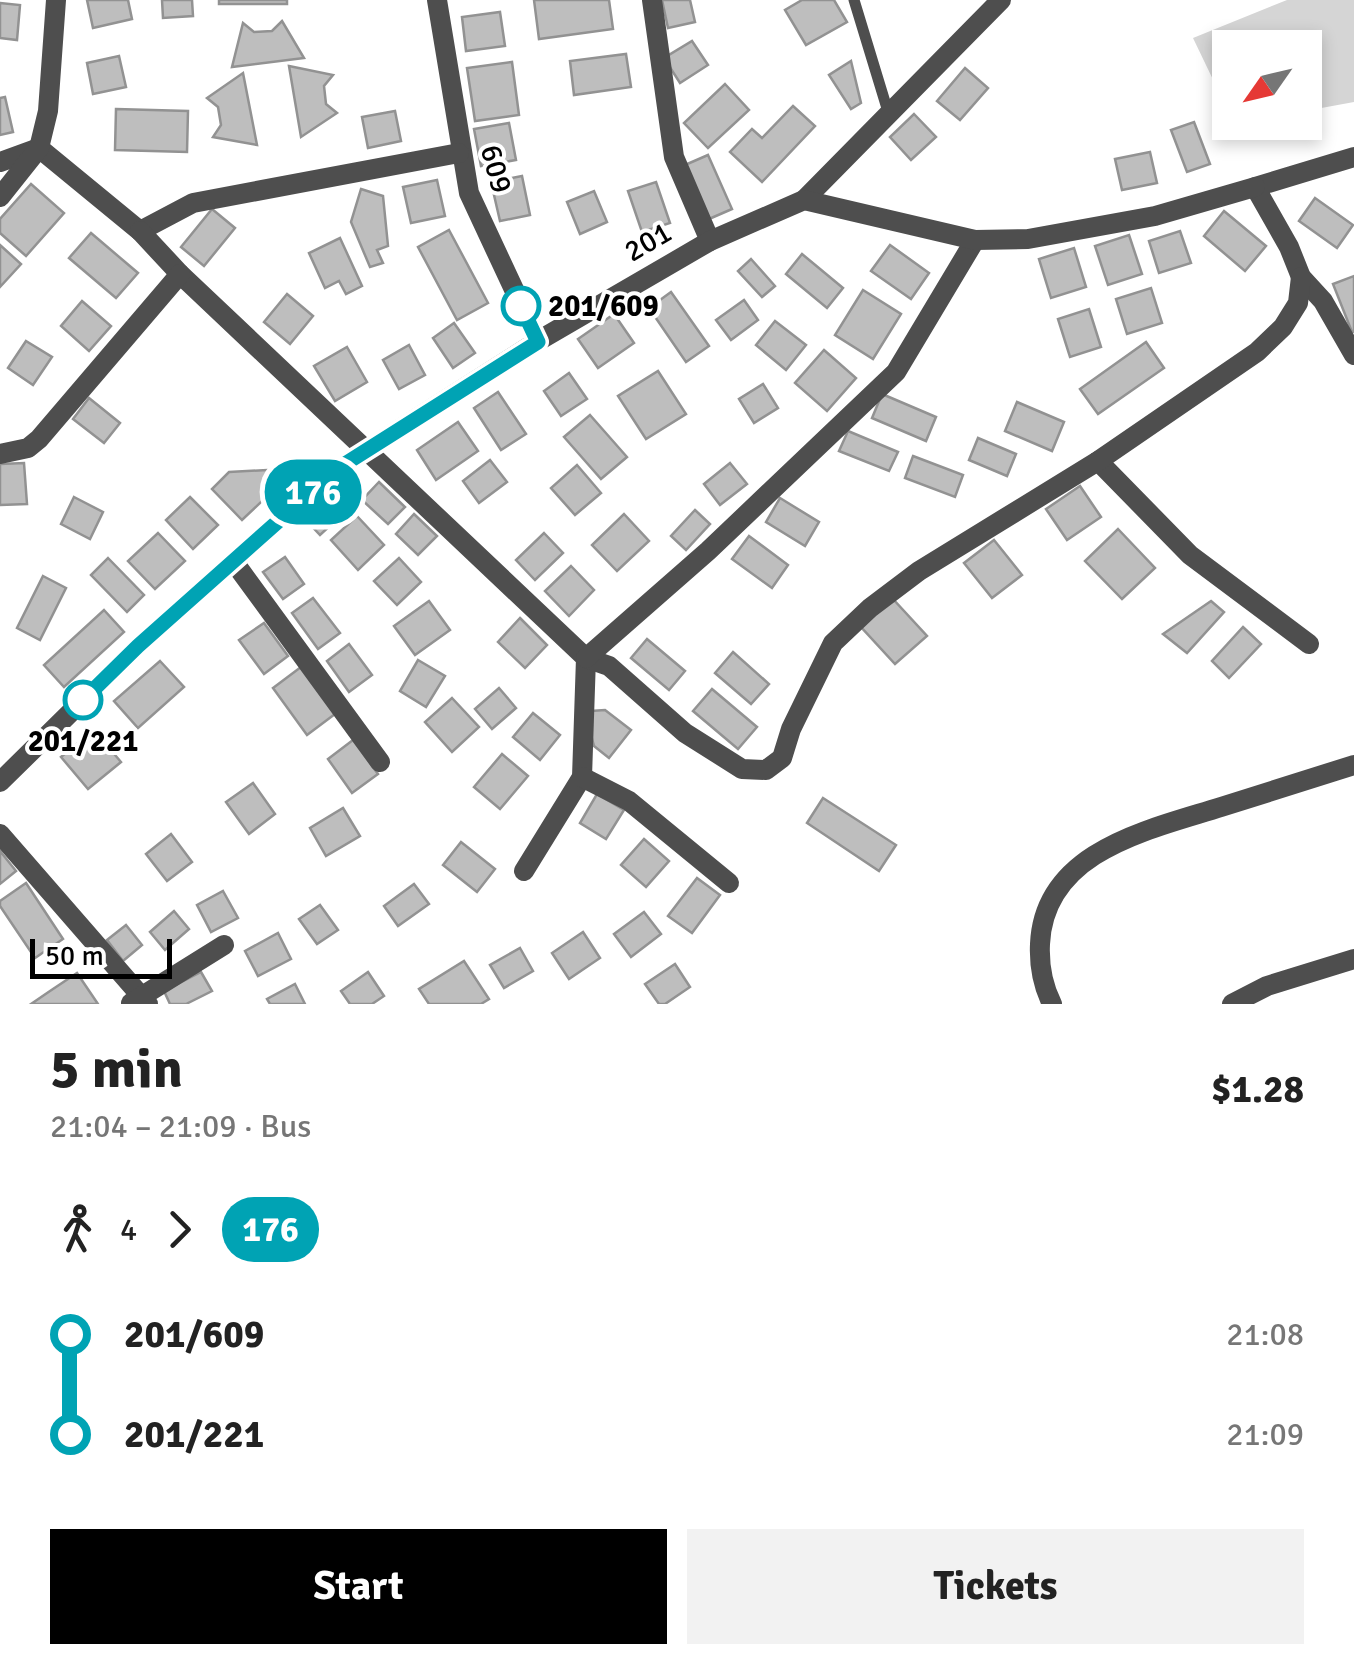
<!DOCTYPE html>
<html lang="en">
<head>
<meta charset="utf-8">
<style>
	:root { --surface:#fff; --page:#f2f2f2; --text:#222; --muted:#767676; --accent:#000 }
	body { margin:0; font-family:Signika,sans-serif; background:var(--page); color:var(--text); height:100vh; display:flex; flex-direction:column; font-size:38px; white-space:nowrap }
	* { box-sizing:border-box; margin:0 }
	p { font-size:32px; color:var(--muted) }
	.icon { flex:none; width:55px; height:55px; fill:none; stroke:currentColor; stroke-width:2; stroke-linecap:round; stroke-linejoin:round }
	.map { position:relative; height:1004px; overflow:hidden }
	.side { display:flex; flex-direction:column; background:var(--surface); flex:1 }
	.side>* { flex:none }
	.badge { padding:0 20px; border-radius:32px; font-size:35px; line-height:65px }
	.needle { width:65px; rotate:236deg }
	.tools { position:absolute; left:1212px; top:30px; display:grid; gap:20px }
	.tools a { display:grid; place-items:center; width:110px; height:110px; border-radius:0px; background:var(--surface); box-shadow:0 5px 15px #0003; font-size:50px }
	.scale { position:absolute; left:30px; bottom:25px; width:142px; box-sizing:border-box; padding-left:10px; border:5px solid #000; border-top:0; font-size:28px; line-height:35px; white-space:nowrap; color:#000; -webkit-text-stroke:8px #fff; paint-order:stroke }
	.map>.badge { position:absolute; translate:-50% -50%; box-shadow:0 0 0 5px #fff }
	.legs { display:flex; align-items:center; gap:15px; height:110px; padding:0 50px; font-size:32px }
	.legs p { margin-inline-start:auto }
	.headline { display:flex; align-items:center; justify-content:space-between; height:170px; padding:0 50px }
	h1 { font-size:55px; font-weight:700; line-height:75px }
	.button { display:flex; gap:20px; margin-top:auto; padding:20px 50px }
	.button a { flex:1; height:115px; border-radius:0px; background:var(--accent); color:#fff; font-size:40px; font-weight:700; line-height:115px; text-align:center }
	.button a+a { background:var(--page); color:var(--text) }
	ul { padding:0 50px; list-style:none }
	li { display:flex; align-items:center; gap:35px; height:100px; font-size:38px }
	li i { display:grid; place-items:center; width:15px; height:100%; margin:0 12px; background:currentColor }
	li i::after { content:''; width:25px; height:25px; margin:-12px; border:8px solid; border-radius:50%; background:var(--surface) }
	li p { margin-inline-start:auto }
	li:first-child i { background:linear-gradient(#0000 50%,currentColor 0) }
	li:last-child i { background:linear-gradient(currentColor 50%,#0000 0) }
	.map>svg:first-child { display:block }
	.green { fill:#d5d5d5 }
	.building { fill:#bebebe; stroke:#929292; stroke-width:2.5 }
	.lines { fill:none; stroke-linecap:round; stroke-linejoin:round }
	.service { stroke:#4e4e4e; stroke-width:11 }
	.minor { stroke:#4e4e4e; stroke-width:20 }
	.tertiary { stroke:#4e4e4e; stroke-width:20 }
	.line-1-casing { stroke:#fff; stroke-width:22 }
	.line-1 { stroke:#00a3b4; stroke-width:15 }
	.stop-1-dot { fill:#fff; stroke:#00a3b4; stroke-width:5 }
	.labels { text-anchor:middle; dominant-baseline:central; stroke-width:8; stroke-linejoin:round; paint-order:stroke }
	.street-label { font-size:30px; fill:#000; stroke:#fff }
	.stop-label { font-size:30px; font-weight:bold; fill:#000; stroke:#fff; text-anchor:start }
</style>
</head>
<body>
<div class="map">
<svg width="1354" height="1004" viewBox="0 0 1354 1004">
	<rect width="100%" height="100%" fill="#fff"/>
	<path class="green" d="M1287 0H1354V102L1305 111V48H1230V115L1193 38Z"/>
	<g class="building">
		<path d="M87 0H128L132 19 93 28Z"/>
		<path d="M162 0H192L193 16 163 18Z"/>
		<rect x="219" y="0" width="68" height="4"/>
		<path d="M534 0H609L613 29 539 39Z"/>
		<path d="M662 0H690L695 22 668 28Z"/>
		<path d="M802 0H834L847 22 806 45 785 10Z"/>
		<path d="M0 3 20 5 17 40 0 38Z"/>
		<path d="M500 12 505 46 466 51 462 17Z"/>
		<path d="M282 21 304 58 232 67 243 23 254 32 272 31Z"/>
		<path d="M692 41 708 65 680 83 664 58Z"/>
		<path d="M626 54 631 87 574 95 570 61Z"/>
		<path d="M119 56 126 87 93 94 87 63Z"/>
		<path d="M851 61 861 103 851 109 829 75Z"/>
		<path d="M512 62 519 115 475 121 467 68Z"/>
		<path d="M289 66 333 75 324 86 326 104 337 113 301 137Z"/>
		<path d="M965 68 988 88 960 120 937 101Z"/>
		<path d="M243 73 257 145 213 137 221 125 218 107 207 98Z"/>
		<path d="M725 84 749 110 708 148 684 123Z"/>
		<path d="M5 97 13 132 0 135V98Z"/>
		<path d="M793 106 815 126 762 182 730 152 752 129 762 138Z"/>
		<path d="M116 109 188 111 187 152 115 150Z"/>
		<path d="M395 111 401 141 368 148 362 117Z"/>
		<path d="M914 114 936 137 911 160 890 137Z"/>
		<path d="M1194 122 1210 164 1187 172 1171 130Z"/>
		<path d="M509 123 516 160 481 166 474 129Z"/>
		<path d="M1150 152 1157 183 1122 190 1115 159Z"/>
		<path d="M708 155 732 209 709 219 685 165Z"/>
		<path d="M522 176 530 215 500 221 491 182Z"/>
		<path d="M437 180 445 216 411 223 403 187Z"/>
		<path d="M656 182 670 223 642 232 628 191Z"/>
		<path d="M31 184 64 213 26 256 0 233V219Z"/>
		<path d="M361 189 383 196 388 246 377 250 383 263 370 267 351 222Z"/>
		<path d="M594 191 607 222 580 234 567 202Z"/>
		<path d="M1315 198 1353 225 1337 248 1299 221Z"/>
		<path d="M212 209 235 228 204 266 181 247Z"/>
		<path d="M1224 211 1266 246 1245 271 1204 236Z"/>
		<path d="M449 230 488 303 457 320 418 247Z"/>
		<path d="M1180 231 1191 263 1159 273 1149 241Z"/>
		<path d="M91 233 138 273 116 298 69 258Z"/>
		<path d="M1129 235 1142 274 1108 285 1095 246Z"/>
		<path d="M340 238 362 286 346 294 339 281 325 288 309 253Z"/>
		<path d="M0 245 21 264 0 287Z"/>
		<path d="M890 245 929 273 911 299 871 271Z"/>
		<path d="M1074 248 1086 287 1051 298 1039 259Z"/>
		<path d="M802 254 843 288 827 308 786 274Z"/>
		<path d="M751 259 775 286 762 297 738 271Z"/>
		<path d="M1354 276V332H1352L1333 284Z"/>
		<path d="M1151 288 1162 323 1127 334 1116 299Z"/>
		<path d="M863 290 901 314 873 359 835 335Z"/>
		<path d="M671 292 709 346 686 362 649 308Z"/>
		<path d="M287 294 313 316 290 344 264 322Z"/>
		<path d="M744 300 758 320 731 340 716 320Z"/>
		<path d="M82 301 111 326 89 351 61 326Z"/>
		<path d="M1089 309 1101 347 1070 357 1058 319Z"/>
		<path d="M614 314 634 343 598 368 578 339Z"/>
		<path d="M775 321 806 345 786 370 756 345Z"/>
		<path d="M454 323 475 353 453 368 433 338Z"/>
		<path d="M26 341 52 357 33 385 8 368Z"/>
		<path d="M1146 342 1164 368 1098 414 1080 389Z"/>
		<path d="M409 345 425 375 399 389 383 360Z"/>
		<path d="M347 347 367 382 335 401 314 366Z"/>
		<path d="M824 350 856 378 827 411 795 383Z"/>
		<path d="M658 371 686 414 646 439 618 396Z"/>
		<path d="M569 373 587 399 561 416 544 391Z"/>
		<path d="M763 384 778 408 754 423 739 399Z"/>
		<path d="M498 392 526 434 501 450 474 408Z"/>
		<path d="M882 394 936 417 926 441 872 418Z"/>
		<path d="M89 398 120 423 104 443 73 419Z"/>
		<path d="M1017 402 1064 422 1052 451 1005 431Z"/>
		<path d="M590 415 627 457 601 479 564 437Z"/>
		<path d="M458 422 478 451 436 480 417 450Z"/>
		<path d="M848 431 898 452 889 471 839 451Z"/>
		<path d="M978 438 1016 454 1007 476 969 460Z"/>
		<path d="M913 456 963 475 955 497 905 478Z"/>
		<path d="M490 460 507 482 479 503 463 481Z"/>
		<path d="M24 463 27 504 0 505V464Z"/>
		<path d="M730 463 747 484 720 505 704 484Z"/>
		<path d="M577 465 601 493 575 515 551 488Z"/>
		<path d="M267 470 280 484 242 520 212 489 229 472Z"/>
		<path d="M379 482 405 507 388 524 362 500Z"/>
		<path d="M1080 486 1101 517 1067 540 1046 509Z"/>
		<path d="M330 496 345 512 320 535 305 519Z"/>
		<path d="M74 497 103 512 90 539 61 524Z"/>
		<path d="M190 497 218 525 193 549 166 520Z"/>
		<path d="M780 498 819 522 805 546 766 522Z"/>
		<path d="M695 510 710 524 686 550 671 536Z"/>
		<path d="M414 514 437 536 418 555 396 534Z"/>
		<path d="M624 514 649 541 617 571 592 545Z"/>
		<path d="M357 516 384 545 358 570 331 540Z"/>
		<path d="M1118 529 1155 568 1122 599 1085 561Z"/>
		<path d="M158 533 185 561 155 589 128 561Z"/>
		<path d="M544 533 563 553 535 580 516 560Z"/>
		<path d="M749 536 788 565 772 588 732 559Z"/>
		<path d="M994 540 1022 575 992 598 964 563Z"/>
		<path d="M285 557 304 584 283 599 263 572Z"/>
		<path d="M108 558 144 595 127 612 91 575Z"/>
		<path d="M399 558 421 582 397 605 374 581Z"/>
		<path d="M571 566 594 590 569 616 545 591Z"/>
		<path d="M43 576 66 588 40 640 17 628Z"/>
		<path d="M313 598 340 633 318 649 292 613Z"/>
		<path d="M893 599 927 636 895 664 861 627Z"/>
		<path d="M429 601 450 630 415 655 394 626Z"/>
		<path d="M1211 601 1224 612 1187 653 1163 634Z"/>
		<path d="M104 610 124 632 64 687 44 665Z"/>
		<path d="M520 618 547 645 525 668 498 642Z"/>
		<path d="M264 623 288 656 264 674 239 640Z"/>
		<path d="M1243 627 1261 644 1229 678 1212 661Z"/>
		<path d="M647 639 685 671 669 690 631 658Z"/>
		<path d="M349 644 372 675 349 692 327 661Z"/>
		<path d="M733 652 769 684 751 704 715 673Z"/>
		<path d="M418 660 445 676 426 707 400 691Z"/>
		<path d="M160 661 184 687 138 728 114 701Z"/>
		<path d="M301 667 335 714 307 735 273 688Z"/>
		<path d="M499 688 516 708 492 729 475 709Z"/>
		<path d="M712 689 757 727 738 749 693 711Z"/>
		<path d="M452 698 479 727 452 752 425 722Z"/>
		<path d="M605 710 631 730 609 758 594 746 590 731 591 711Z"/>
		<path d="M533 713 560 735 540 760 513 737Z"/>
		<path d="M94 730 121 762 88 789 61 757Z"/>
		<path d="M353 740 378 774 352 793 328 759Z"/>
		<path d="M502 754 528 776 500 809 474 787Z"/>
		<path d="M253 783 275 814 249 834 226 802Z"/>
		<path d="M597 794 624 810 606 839 580 823Z"/>
		<path d="M823 798 896 845 879 871 807 823Z"/>
		<path d="M343 808 360 836 326 856 310 828Z"/>
		<path d="M171 834 192 862 167 881 146 854Z"/>
		<path d="M644 839 669 861 646 887 621 865Z"/>
		<path d="M461 842 495 869 477 892 443 865Z"/>
		<path d="M0 851 16 871 0 884Z"/>
		<path d="M697 878 720 895 692 933 668 916Z"/>
		<path d="M26 883 63 939 35 958 0 906V901Z"/>
		<path d="M414 884 429 904 398 926 384 906Z"/>
		<path d="M223 891 238 918 211 932 197 905Z"/>
		<path d="M320 905 338 930 317 944 299 919Z"/>
		<path d="M174 911 189 929 165 950 150 932Z"/>
		<path d="M644 912 661 934 631 957 614 934Z"/>
		<path d="M126 925 142 945 123 961 107 940Z"/>
		<path d="M583 932 600 958 569 979 552 953Z"/>
		<path d="M278 933 291 959 258 976 245 951Z"/>
		<path d="M520 948 533 971 504 988 490 965Z"/>
		<path d="M464 961 489 999 481 1004H429L419 989Z"/>
		<path d="M675 964 690 987 665 1004H659L645 984Z"/>
		<path d="M201 972 212 991 186 1004H170L164 991Z"/>
		<path d="M368 972 384 996 372 1004H350L341 991Z"/>
		<path d="M77 973 98 1004H31L50 991Z"/>
		<path d="M295 984 305 1004H270L267 999Z"/>
	</g>
	<g class="lines">
		<path class="service" d="M854 0 889 115"/>
		<g class="minor">
			<path d="M437 0 469 193 538 341"/>
			<path d="M652 0 674 157 710 241"/>
			<path d="M1354 157 1255 187 1289 247 1301 277 1323 301 1354 355"/>
			<path d="M0 162 39 148 140 231 193 203 459 153"/>
			<path d="M0 197 39 148 48 111 56 0"/>
			<path d="M804 200 1001 0"/>
			<path d="M140 231 180 274 586 658 582 777 524 871"/>
			<path d="M0 454 28 448 39 439 180 274"/>
			<path d="M1098 461 1190 555 1309 644"/>
			<path d="M234 562 380 762"/>
			<path d="M586 658 609 666 685 733 742 769 766 770 782 758 791 729 833 643 870 608 919 571 1098 461 1257 352 1283 327 1298 303 1301 277"/>
			<path d="M586 658 708 551 896 372 975 240"/>
			<path d="M582 777 629 801 729 883"/>
			<path d="M0 834 148 1004"/>
			<path d="M131 1003 224 945"/>
			<path d="M1052 1004C1043 986 1039 965 1040 944 1044 851 1148 830 1221 807 1266 793 1310 779 1354 765"/>
			<path d="M1232 1004 1267 986 1354 959"/>
		</g>
		<path class="tertiary" d="M0 782 138 646 337 469 538 341 710 241 804 200 975 240 1028 239 1155 216 1255 187"/>
	</g>
	<g class="lines">
		<defs>
			<path id="line-1" d="M83 700 138 646 337 469 538 342 521 306"/>
		</defs>
		<use href="#line-1" class="line-1-casing"/>
		<use href="#line-1" class="line-1"/>
	</g>
	<g class="stop-1-dot">
		<circle cx="521" cy="306" r="18"/>
		<circle cx="83" cy="700" r="18"/>
	</g>
	<g class="labels">
		<g class="street-label">
			<text transform="translate(496 169) rotate(75)">609</text>
			<text transform="translate(648 242) rotate(-30)">201</text>
		</g>
		<g class="stop-label">
			<text x="548" y="306">201/609</text>
			<text x="83" y="741" text-anchor="middle">201/221</text>
		</g>
	</g>
</svg>
<div class="tools">
<a><svg class="needle" viewBox="-14 -14 28 28"><path d="M0-13l5 13h-10z" fill="#e53935"/><path d="M0 13l5-13h-10z" fill="#767676"/></svg></a>
</div>
<div class="scale">50 m</div>
<b class="badge" style="left:313px;top:492px;background:#00a3b4;color:#fff">176</b>
</div>
<section class="side">
<div class="headline"><div><h1>5 min</h1><p>21:04 – 21:09 · Bus</p></div><b>$1.28</b></div>
<div class="legs"><svg class="icon" aria-label="walk" viewBox="0 0 24 24"><circle cx="13" cy="4" r="2"/><path d="M13 8l-2 6 4 7M11 14l-3 7M7 12l3-4h3l4 4"/></svg>4<svg class="icon" aria-label="forward" viewBox="0 0 24 24"><path d="M9 5l7 7-7 7"/></svg><b class="badge" style="background:#00a3b4;color:#fff">176</b></div>
<ul>
<li><i style="color:#00a3b4"></i><b>201/609</b><p>21:08</p></li>
<li><i style="color:#00a3b4"></i><b>201/221</b><p>21:09</p></li>
</ul>
<div class="button"><a>Start</a><a>Tickets</a></div>
</section>
</body>
</html>
